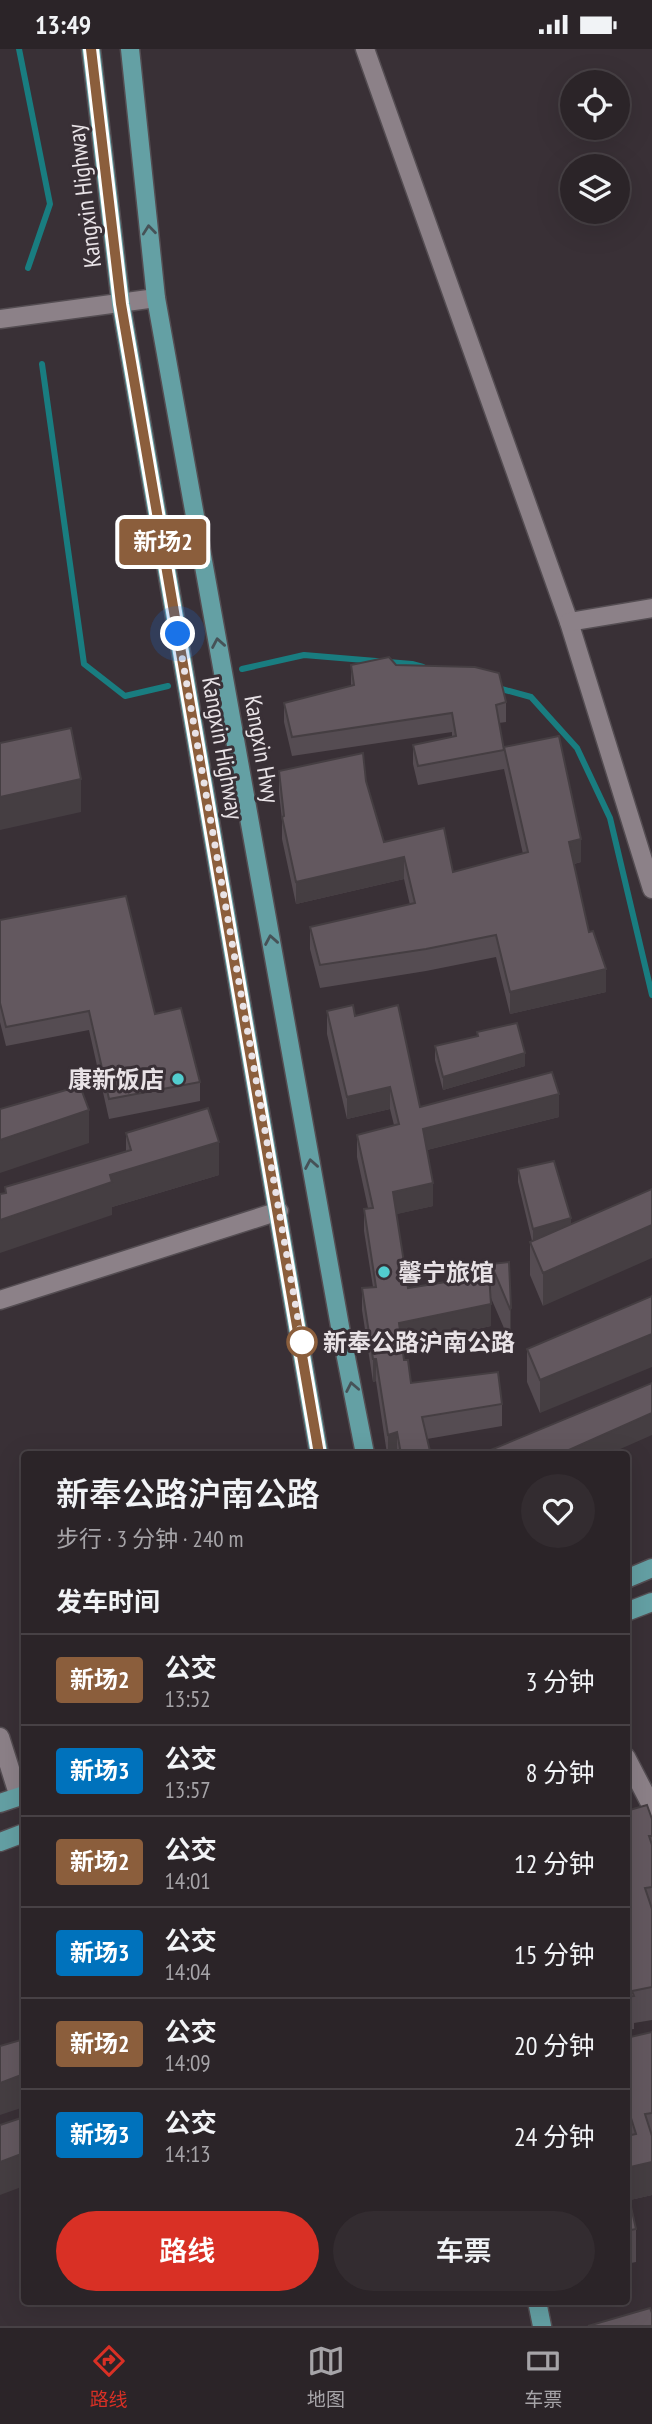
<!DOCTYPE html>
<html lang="zh">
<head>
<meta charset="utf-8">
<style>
	:root { --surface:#2b2428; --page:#332c30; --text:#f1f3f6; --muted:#a6a4a8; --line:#474145; --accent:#d93025 }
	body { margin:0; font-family:"PT Sans Narrow","Noto Sans SC",sans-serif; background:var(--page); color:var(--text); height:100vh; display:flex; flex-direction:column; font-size:26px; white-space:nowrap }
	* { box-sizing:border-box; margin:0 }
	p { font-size:23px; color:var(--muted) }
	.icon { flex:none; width:38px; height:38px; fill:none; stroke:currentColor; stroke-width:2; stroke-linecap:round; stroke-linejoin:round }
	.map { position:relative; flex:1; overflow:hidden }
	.drawer { position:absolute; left:21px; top:1402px; width:609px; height:854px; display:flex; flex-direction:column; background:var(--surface); border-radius:7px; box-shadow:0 7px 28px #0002,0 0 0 2px var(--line) }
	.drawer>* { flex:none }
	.badge { padding:0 14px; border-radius:5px; font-size:24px; line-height:46px }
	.controls { position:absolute; left:560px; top:21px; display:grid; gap:14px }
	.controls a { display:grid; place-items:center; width:70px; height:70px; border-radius:50%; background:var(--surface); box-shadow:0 7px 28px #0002,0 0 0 2px var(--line); font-size:35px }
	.you { position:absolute; width:35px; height:35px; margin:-18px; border:5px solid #fff; border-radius:50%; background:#1a73e8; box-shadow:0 0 0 10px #1a73e833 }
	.map>.badge { position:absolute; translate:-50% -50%; box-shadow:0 0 0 4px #fff }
	h2 { padding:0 35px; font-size:26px; line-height:63px }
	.round { display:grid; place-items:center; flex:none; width:74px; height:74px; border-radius:37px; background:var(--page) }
	.overview { display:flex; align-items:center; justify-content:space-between; height:119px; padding:0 35px }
	h1 { font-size:33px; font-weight:600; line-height:52px }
	.action { display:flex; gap:14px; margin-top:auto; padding:14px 35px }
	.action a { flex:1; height:80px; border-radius:42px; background:var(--accent); color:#fff; font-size:28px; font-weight:600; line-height:80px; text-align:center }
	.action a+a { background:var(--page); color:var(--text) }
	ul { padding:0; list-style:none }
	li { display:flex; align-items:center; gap:21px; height:91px; padding:0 35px; border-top:2px solid var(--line) }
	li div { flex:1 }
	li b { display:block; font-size:26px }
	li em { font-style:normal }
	li .badge { min-width:77px; font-weight:700; text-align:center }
	.status { display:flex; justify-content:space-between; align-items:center; height:49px; padding:0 35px; background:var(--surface); direction:ltr }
	.status svg { height:19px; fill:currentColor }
	.tabs { display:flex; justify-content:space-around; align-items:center; height:98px; border-top:2px solid var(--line); background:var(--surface); font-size:19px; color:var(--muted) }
	.tabs a { display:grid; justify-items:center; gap:4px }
	.tabs .active { color:var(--accent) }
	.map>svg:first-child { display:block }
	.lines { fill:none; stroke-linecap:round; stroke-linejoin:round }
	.stream { stroke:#197d80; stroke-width:6 }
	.minor-casing { stroke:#544d52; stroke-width:21 }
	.major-casing { stroke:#544d52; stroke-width:21 }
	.minor { stroke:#8c8188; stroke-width:18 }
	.major { stroke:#64a0a4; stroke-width:18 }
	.wall { fill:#554c52 }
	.shaded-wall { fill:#453e42 }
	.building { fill:#63585f; stroke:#453e42; stroke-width:2 }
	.oneway { stroke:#465257 }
	.line-casing { stroke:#fff; stroke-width:16 }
	.line { stroke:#8b5e3c; stroke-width:10 }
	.walk { stroke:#e8e2e6; stroke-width:7; stroke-dasharray:0 12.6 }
	.poi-dot { fill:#52cdcf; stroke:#393036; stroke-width:2.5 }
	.stop-dot { fill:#fff; stroke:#8b5e3c; stroke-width:3.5 }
	.labels { text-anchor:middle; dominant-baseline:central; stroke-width:6; stroke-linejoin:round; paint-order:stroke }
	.street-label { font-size:24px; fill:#e8e2e6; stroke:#393036 }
	.poi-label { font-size:24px; font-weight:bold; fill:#e8e2e6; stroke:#393036; text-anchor:end }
	.stop-label { font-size:24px; font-weight:bold; fill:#e8e2e6; stroke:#393036; text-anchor:start }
</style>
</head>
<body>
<div class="status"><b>13:49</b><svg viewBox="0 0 49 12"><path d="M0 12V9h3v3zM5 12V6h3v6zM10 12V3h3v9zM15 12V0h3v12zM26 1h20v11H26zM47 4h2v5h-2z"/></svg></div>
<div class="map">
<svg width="652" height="2277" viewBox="0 0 652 2277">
	<rect width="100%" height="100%" fill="#393036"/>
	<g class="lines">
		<g class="stream">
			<path d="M19 0 50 155 28 219"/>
			<path d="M42 315 84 615 125 647 168 637"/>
			<path d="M242 620 304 606 412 615 423 618"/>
			<path d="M498 639 531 648 577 699 610 769 652 946"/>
		</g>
		<defs>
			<g id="minor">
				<path d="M365 0 569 573 652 840"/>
				<path d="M0 270 156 249"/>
				<path d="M569 573 652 559"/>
				<path d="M0 1251 279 1162"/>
				<path d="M0 1688 19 1748"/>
				<path d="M626 1708 652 1758"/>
			</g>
			<g id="major">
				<path d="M91 0 121 255 319 1405"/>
				<path d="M130 0 156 249 341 1283 365 1405"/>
				<path d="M626 1530 652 1519"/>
				<path d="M626 1563 652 1553"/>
				<path d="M0 1754 24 1746"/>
				<path d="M0 1793 24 1784"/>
				<path d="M537 2252 542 2277"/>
			</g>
		</defs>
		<use href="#minor" class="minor-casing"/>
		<use href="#major" class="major-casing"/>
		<use href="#minor" class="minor"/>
		<use href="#major" class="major"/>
	</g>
	<g class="wall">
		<path d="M351 616H396L506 653V673L499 674 504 701 581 813 574 815 589 883 606 943 510 965 496 908 426 922 320 939 310 900V878L410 856 404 830 296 855 282 790V771L279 744V722L366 732 384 793 453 823 523 805 504 720 418 736 413 715V696L452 688V683L292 707 284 673V654L351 637Z"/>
		<path d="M0 871 155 965 200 1033V1052L109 1070 89 981 6 997 0 973Z"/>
		<path d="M327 962 355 967 420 1058 559 1068 427 1101 433 1157 396 1165 408 1239 491 1247V1215L509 1213 511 1292 510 1293 491 1249V1277L402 1296 404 1311 411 1334 502 1355V1377L427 1390 430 1402 436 1405H387L376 1332 373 1333 362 1261V1239L373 1238 364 1182V1160L368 1159 357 1108V1086L394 1076 390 1060 347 1070 327 985Z"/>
		<path d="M477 983 525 1017 443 1041 435 1011V997L477 987Z"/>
		<path d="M126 1084 219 1126 112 1158V1166L5 1144V1138L126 1102Z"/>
		<path d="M554 1112 543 1257 530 1226V1193L532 1192 518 1133V1120Z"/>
		<path d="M652 1247 540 1364 527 1333V1300Z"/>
		<path d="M626 1762 652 1770V1971L634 1974V1980L626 1981Z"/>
		<path d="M652 1983V2146L630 2151 636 2180V2213L626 2215V1989Z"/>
	</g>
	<g class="shaded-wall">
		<path d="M81 730V763L0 781V748Z"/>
		<path d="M581 790V813L569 816V793Z"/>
		<path d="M404 808V830L296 855V833Z"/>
		<path d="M606 920V943L510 965V943Z"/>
		<path d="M525 1004V1017L443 1041V1028Z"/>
		<path d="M390 1038V1060L347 1070V1048Z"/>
		<path d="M559 1045V1068L423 1102V1080Z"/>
		<path d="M89 1061V1094L0 1124V1091Z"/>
		<path d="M219 1093V1126L112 1158V1166L0 1204V1171L110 1126Z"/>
		<path d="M433 1134V1157L393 1166V1143Z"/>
		<path d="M571 1169V1182L533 1194V1180Z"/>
		<path d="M652 1176V1209L543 1257V1224Z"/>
		<path d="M491 1255V1277L399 1296V1274Z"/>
		<path d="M511 1259V1292L510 1293V1260Z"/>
		<path d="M652 1285V1318L540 1364V1331Z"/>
		<path d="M373 1310H376V1332L373 1333Z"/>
		<path d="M652 1364V1386L609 1405H560Z"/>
		<path d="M397 1383V1405H388V1386Z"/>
		<path d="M24 2025V2058L0 2066V2034Z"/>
		<path d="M24 2104V2137L0 2146V2113Z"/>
		<path d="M652 2113V2146L626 2152V2119Z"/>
	</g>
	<g class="building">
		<path d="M389 608 396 616 475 618 499 624 506 653 496 656 504 701 418 717 413 696 456 687 452 664 292 688 284 654 354 636 351 616Z"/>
		<path d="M71 679 81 730 0 748V694Z"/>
		<path d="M559 687 581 790 569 793 589 883 593 882 606 920 510 943 496 886 426 900 320 916 310 878 415 854 404 808 296 833 282 768 284 767 279 722 363 704 366 732 384 793 444 779 453 823 528 803 504 698Z"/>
		<path d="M126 847 155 965 181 959 200 1033 109 1050 89 962 6 978 0 954V871Z"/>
		<path d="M353 956 355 967 398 956 420 1058 552 1023 559 1045 423 1080 433 1134 393 1143 408 1239 489 1226 491 1255 399 1274 404 1311H408L411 1334 498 1323 502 1355 422 1368 430 1402 436 1405H401L397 1383 388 1386 376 1310H373L362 1239 376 1238 364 1160 373 1159 357 1086 399 1075 390 1038 347 1048 327 962Z"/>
		<path d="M517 974 525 1004 443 1028 435 997 478 987 477 983Z"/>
		<path d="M80 1037 89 1061 0 1091V1060Z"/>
		<path d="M208 1059 219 1093 110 1126 112 1133 0 1171V1145L6 1144 5 1138 131 1101 126 1084Z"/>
		<path d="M554 1112 571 1169 533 1180 518 1120Z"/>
		<path d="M652 1140V1176L543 1224 530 1193Z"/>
		<path d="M509 1213 511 1259 510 1260 491 1215Z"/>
		<path d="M652 1247V1285L540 1331 527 1300Z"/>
		<path d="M652 1334V1364L560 1405H481Z"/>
		<path d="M647 1756 652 1770V1787H649L652 1796V1838L645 1839 652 1860V1938L632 1942 634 1947 626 1948V1762Z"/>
		<path d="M652 1983V2064L645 2065 652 2087V2113L626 2119V2087L636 2085 626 2053V1989Z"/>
		<path d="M24 1990V2025L0 2034V1997Z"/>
		<path d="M24 2068V2104L0 2113V2076Z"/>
		<path d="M629 2149 636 2180 626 2182V2150Z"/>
		<path d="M650 2259 652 2264V2277H588Z"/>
	</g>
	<defs><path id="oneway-chevron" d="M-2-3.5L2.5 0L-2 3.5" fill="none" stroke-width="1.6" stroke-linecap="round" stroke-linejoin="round" transform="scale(1.75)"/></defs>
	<g class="oneway">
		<use href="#oneway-chevron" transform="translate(149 181) rotate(-96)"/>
		<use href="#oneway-chevron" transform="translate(218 594) rotate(-100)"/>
		<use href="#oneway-chevron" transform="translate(271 891) rotate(-100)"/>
		<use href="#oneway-chevron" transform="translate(311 1115) rotate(-100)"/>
		<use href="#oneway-chevron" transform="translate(352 1338) rotate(-101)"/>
	</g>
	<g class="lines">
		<defs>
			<path id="line" d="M91 0 121 255 319 1405"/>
		</defs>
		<use href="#line" class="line-casing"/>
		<use href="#line" class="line"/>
		<path class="walk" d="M178 585 302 1293"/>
	</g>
	<g class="poi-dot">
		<circle cx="178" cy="1030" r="7"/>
		<circle cx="384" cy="1223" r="7"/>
	</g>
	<circle class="stop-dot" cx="302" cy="1293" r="14"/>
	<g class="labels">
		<g class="street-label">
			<text transform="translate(84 147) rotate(-97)">Kangxin Highway</text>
			<text transform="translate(223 699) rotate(80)">Kangxin Highway</text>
			<text transform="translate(262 700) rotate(80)">Kangxin Hwy</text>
		</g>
		<g class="poi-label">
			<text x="164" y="1030">康新饭店</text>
			<text x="398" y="1223" text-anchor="start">馨宁旅馆</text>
		</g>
		<g class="stop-label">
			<text x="323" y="1293">新奉公路沪南公路</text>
		</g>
	</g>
</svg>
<div class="controls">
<a><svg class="icon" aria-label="locate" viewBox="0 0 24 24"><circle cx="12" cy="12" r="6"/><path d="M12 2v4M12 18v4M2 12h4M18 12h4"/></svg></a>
<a><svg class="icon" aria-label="layers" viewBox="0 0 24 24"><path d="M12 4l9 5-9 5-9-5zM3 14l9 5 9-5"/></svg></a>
</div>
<div class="you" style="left:178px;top:585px"></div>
<b class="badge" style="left:163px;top:493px;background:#8b5e3c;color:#fff">新场2</b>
<section class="drawer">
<div class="overview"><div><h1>新奉公路沪南公路</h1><p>步行 · 3 分钟 · 240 m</p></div><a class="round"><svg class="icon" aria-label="heart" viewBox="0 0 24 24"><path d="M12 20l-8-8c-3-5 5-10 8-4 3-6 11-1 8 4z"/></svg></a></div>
<h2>发车时间</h2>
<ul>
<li><span class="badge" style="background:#8b5e3c;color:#fff">新场2</span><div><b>公交</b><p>13:52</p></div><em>3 分钟</em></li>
<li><span class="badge" style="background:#0072bc;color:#fff">新场3</span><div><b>公交</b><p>13:57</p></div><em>8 分钟</em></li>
<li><span class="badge" style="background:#8b5e3c;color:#fff">新场2</span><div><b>公交</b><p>14:01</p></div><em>12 分钟</em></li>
<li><span class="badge" style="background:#0072bc;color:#fff">新场3</span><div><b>公交</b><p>14:04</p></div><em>15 分钟</em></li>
<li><span class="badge" style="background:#8b5e3c;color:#fff">新场2</span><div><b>公交</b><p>14:09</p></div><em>20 分钟</em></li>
<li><span class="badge" style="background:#0072bc;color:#fff">新场3</span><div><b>公交</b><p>14:13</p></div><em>24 分钟</em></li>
</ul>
<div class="action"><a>路线</a><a>车票</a></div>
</section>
</div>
<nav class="tabs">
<a class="active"><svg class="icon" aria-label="directions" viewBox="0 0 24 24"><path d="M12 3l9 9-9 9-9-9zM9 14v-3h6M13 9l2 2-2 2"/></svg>路线</a>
<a><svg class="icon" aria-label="map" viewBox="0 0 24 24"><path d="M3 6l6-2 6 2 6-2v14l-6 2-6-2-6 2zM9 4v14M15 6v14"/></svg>地图</a>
<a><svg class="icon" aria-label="tickets" viewBox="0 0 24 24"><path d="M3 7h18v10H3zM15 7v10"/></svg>车票</a>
</nav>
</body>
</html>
